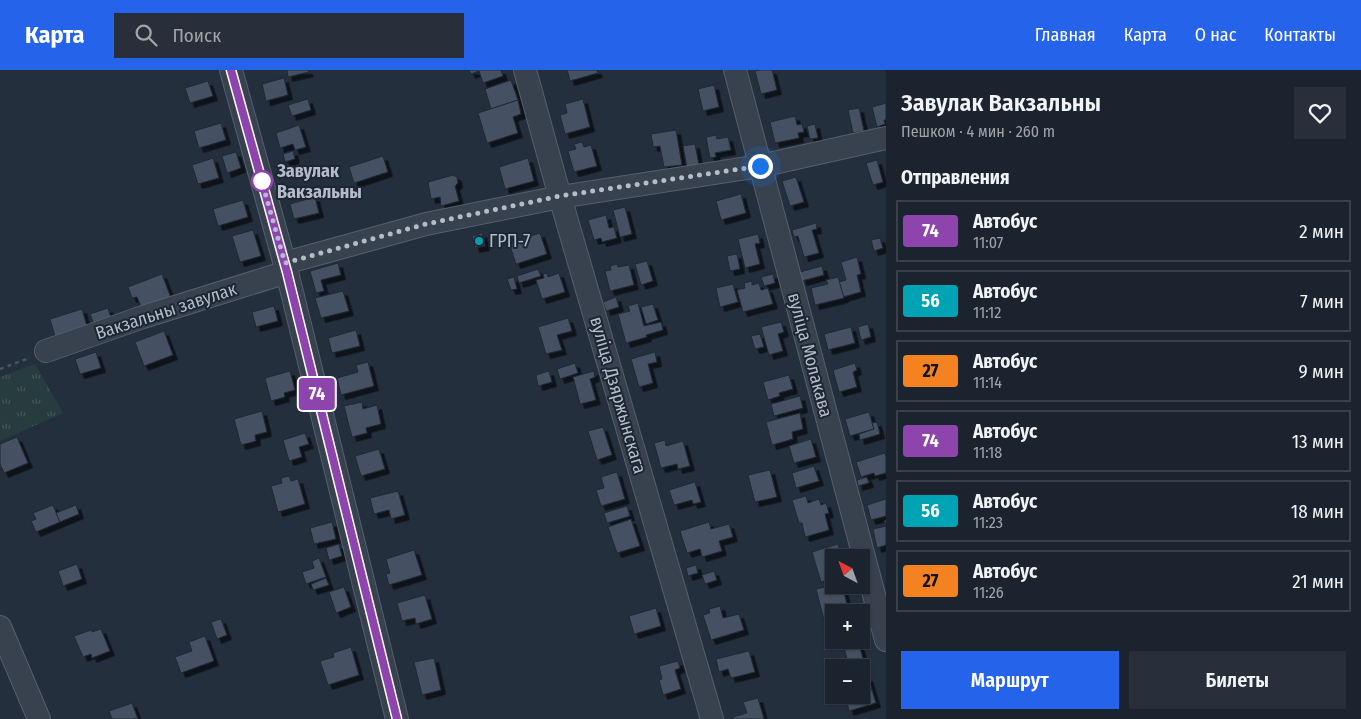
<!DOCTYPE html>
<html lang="ru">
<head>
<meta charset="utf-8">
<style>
	:root { --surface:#1b232e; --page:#282f3a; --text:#f1f3f6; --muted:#a0a4aa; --line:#39404a; --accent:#2563eb }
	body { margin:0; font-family:"Fira Sans Condensed",sans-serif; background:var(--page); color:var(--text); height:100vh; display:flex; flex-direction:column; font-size:19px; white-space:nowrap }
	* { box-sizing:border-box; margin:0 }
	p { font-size:16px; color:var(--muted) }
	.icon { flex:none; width:28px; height:28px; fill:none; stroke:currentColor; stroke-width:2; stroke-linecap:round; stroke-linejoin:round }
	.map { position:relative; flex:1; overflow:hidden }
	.details { display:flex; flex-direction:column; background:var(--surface); width:475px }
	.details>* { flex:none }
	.badge { padding:0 10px; border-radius:4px; font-size:18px; line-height:32px }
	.needle { width:32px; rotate:319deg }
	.buttons { position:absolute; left:825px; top:479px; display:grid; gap:10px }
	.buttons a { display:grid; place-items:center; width:45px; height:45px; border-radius:0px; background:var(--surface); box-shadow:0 1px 4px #0004,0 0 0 1px var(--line); font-size:25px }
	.you { position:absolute; width:25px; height:25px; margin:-12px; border:4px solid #fff; border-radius:50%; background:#1a73e8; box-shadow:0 0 0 8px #1a73e833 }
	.map>.badge { position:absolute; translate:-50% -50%; box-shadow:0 0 0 2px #fff }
	h2 { padding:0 15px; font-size:19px; line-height:45px }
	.round { display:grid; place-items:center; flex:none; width:52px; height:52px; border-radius:0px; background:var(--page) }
	.headline { display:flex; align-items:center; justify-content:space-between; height:85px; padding:0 15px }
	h1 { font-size:24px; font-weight:600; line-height:38px }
	.action { display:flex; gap:10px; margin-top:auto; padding:10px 15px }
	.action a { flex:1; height:58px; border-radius:0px; background:var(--accent); color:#fff; font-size:20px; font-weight:600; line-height:58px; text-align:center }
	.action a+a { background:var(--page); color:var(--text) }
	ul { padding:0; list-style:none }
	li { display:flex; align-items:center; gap:15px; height:62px; margin:0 10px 8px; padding:0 5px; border:2px solid var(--line); border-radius:0px }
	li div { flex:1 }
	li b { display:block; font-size:19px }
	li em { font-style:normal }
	li .badge { min-width:55px; font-weight:700; text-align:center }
	header { display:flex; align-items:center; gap:30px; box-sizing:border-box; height:70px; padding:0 25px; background:var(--accent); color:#fff }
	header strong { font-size:24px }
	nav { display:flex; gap:28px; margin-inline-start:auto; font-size:18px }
	.search { width:350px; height:45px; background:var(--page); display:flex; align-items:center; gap:12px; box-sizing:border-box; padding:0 18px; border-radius:0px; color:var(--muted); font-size:19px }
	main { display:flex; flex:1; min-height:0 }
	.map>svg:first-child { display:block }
	.grass { fill:url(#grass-tufts) }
	.building { fill:#455162; stroke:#1f2835; filter:url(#shadow) }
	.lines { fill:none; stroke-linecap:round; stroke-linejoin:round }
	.minor-casing { stroke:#565f6c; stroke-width:24 }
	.path { stroke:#44595c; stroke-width:2.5; stroke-dasharray:4 4; stroke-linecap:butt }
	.minor { stroke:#38414e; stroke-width:22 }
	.line-casing { stroke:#fff; stroke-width:11 }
	.line { stroke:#8e44ad; stroke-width:8 }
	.walk { stroke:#b4bcc9; stroke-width:5; stroke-dasharray:0 9 }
	.stop-dot { fill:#fff; stroke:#8e44ad; stroke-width:2.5 }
	.culture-dot { fill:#0f9aa8; stroke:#1d2633; stroke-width:2 }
	.labels { text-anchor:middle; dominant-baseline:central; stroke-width:4; stroke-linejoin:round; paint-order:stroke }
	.stop-label { font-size:18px; font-weight:bold; fill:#b4bcc9; stroke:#1d2633; text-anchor:start }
	.poi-label { font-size:18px; fill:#b4bcc9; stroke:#1d2633; text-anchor:start }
	.street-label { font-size:18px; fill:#b4bcc9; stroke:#1d2633 }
</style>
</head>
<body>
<header>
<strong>Карта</strong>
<div class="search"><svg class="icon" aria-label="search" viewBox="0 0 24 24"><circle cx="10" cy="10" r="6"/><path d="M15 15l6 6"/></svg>Поиск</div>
<nav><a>Главная</a><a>Карта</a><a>О нас</a><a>Контакты</a></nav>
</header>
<main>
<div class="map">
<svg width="886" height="649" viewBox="0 0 886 649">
	<defs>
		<pattern id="grass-tufts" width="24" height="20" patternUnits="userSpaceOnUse" patternTransform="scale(1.25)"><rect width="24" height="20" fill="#263c3f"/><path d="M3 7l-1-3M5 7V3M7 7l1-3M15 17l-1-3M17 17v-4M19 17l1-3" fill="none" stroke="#435659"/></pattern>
		<filter id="shadow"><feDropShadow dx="4.5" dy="4.5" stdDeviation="0" flood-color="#0009"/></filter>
	</defs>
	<rect width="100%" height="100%" fill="#242f3e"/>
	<path class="grass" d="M35 294 63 343 0 371V307Z"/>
	<g class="building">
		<path d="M287 0H308L309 2 288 7Z"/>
		<path d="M469 0H501L503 6 483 13 479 1 471 4Z"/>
		<path d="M567 0H597L598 3 570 11Z"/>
		<path d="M760 0H772L777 20 761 24 755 1Z"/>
		<path d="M284 8 288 25 266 31 262 14Z"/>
		<path d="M511 10 518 30 491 39 485 19Z"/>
		<path d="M208 11 213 26 190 33 185 18Z"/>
		<path d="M714 15 719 37 703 41 698 19Z"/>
		<path d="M308 29 311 40 292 46 288 35Z"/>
		<path d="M583 29 590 57 565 64 560 45 567 43 565 34Z"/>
		<path d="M518 30 521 44 513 47 518 63 487 73 478 43Z"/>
		<path d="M886 33V50H884L885 54 877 57 872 37Z"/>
		<path d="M859 38 864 61 853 63 848 40Z"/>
		<path d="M795 46 797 55 802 54 804 62 798 63 799 68 775 73 770 52Z"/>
		<path d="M221 53 226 70 199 78 194 61Z"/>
		<path d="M815 54 818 68 810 69 807 56Z"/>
		<path d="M299 55 306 77 295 80 293 74 280 78 276 63Z"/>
		<path d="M676 60 682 95 664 97 660 76 653 77 651 64Z"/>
		<path d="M716 65 717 69 728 67 731 80 715 83 716 87 710 88 706 67Z"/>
		<path d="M582 72 584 77 591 75 597 96 574 102 568 81 576 79 574 74Z"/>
		<path d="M695 74 699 95 687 98 683 76Z"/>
		<path d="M293 81 295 89 285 92 283 84Z"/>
		<path d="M236 82 241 98 227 103 222 86Z"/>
		<path d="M383 86 388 102 354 113 349 97Z"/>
		<path d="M213 88 219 108 198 114 192 95Z"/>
		<path d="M528 88 534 111 505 119 499 97Z"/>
		<path d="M877 90 883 112 873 115 866 93Z"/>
		<path d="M453 105 457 107 458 113 455 116 459 131 441 136 440 127 431 129 428 112Z"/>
		<path d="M796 107 804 132 790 136 782 111Z"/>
		<path d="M741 124 746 143 721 150 716 131Z"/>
		<path d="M315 127 319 143 294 149 290 134Z"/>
		<path d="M243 130 248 147 218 156 213 139Z"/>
		<path d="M625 137 632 164 620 167 613 140Z"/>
		<path d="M606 145 609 158 614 157 617 168 602 172 601 168 594 170 588 150Z"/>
		<path d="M816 153 817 159 812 160 819 183 804 187 798 166 794 167 792 160Z"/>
		<path d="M253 160 261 186 240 192 232 166Z"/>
		<path d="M482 163 485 176 475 178 472 166Z"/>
		<path d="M540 163 547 184 516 194 509 173Z"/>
		<path d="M758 164 760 173 755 174 760 194 745 198 738 169Z"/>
		<path d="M880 168 883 178 874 181 871 170Z"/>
		<path d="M737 184 740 199 730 201 727 186Z"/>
		<path d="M857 187 861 204 857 205 861 222 843 227 839 212 846 210 841 192Z"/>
		<path d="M647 191 653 211 641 215 635 194Z"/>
		<path d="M338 193 341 205 321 210 324 221 316 223 310 201Z"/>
		<path d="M617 194 618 197 629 195 634 215 610 221 605 201 611 200 610 196Z"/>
		<path d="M822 196 824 205 802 211 800 202Z"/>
		<path d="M538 199 541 206 519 213 517 206Z"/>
		<path d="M547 203 548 207 559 203 565 222 542 229 536 210 544 208 543 204Z"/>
		<path d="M162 204 171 228 142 239 137 227 132 228 128 217Z"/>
		<path d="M773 204 775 213 764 216 761 207Z"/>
		<path d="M514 207 517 219 511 220 507 209Z"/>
		<path d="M838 207 844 228 815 235 811 218 828 214 826 210Z"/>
		<path d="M752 211V215L759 213 761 220 768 218 773 234 743 242 737 220 745 218 744 213Z"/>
		<path d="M733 214 738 232 720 237 716 218Z"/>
		<path d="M343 221 349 241 321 248 315 228Z"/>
		<path d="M616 227 619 237 606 241 603 232Z"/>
		<path d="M638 233 644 256 661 252 663 260 646 265 647 267 626 273 618 244 630 241 628 236Z"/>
		<path d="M653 234 658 250 646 254 641 237Z"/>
		<path d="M274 236 278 251 256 257 252 242Z"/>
		<path d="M108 238 112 251 95 257 90 244Z"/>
		<path d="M82 239 88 260 56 270 50 249Z"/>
		<path d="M568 248 572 261 557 265 562 280 546 284 538 257Z"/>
		<path d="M781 252 784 262 778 264 783 281 769 285 761 257Z"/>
		<path d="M868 254 871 267 861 270 858 257Z"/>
		<path d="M851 257 855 273 828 280 824 264Z"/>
		<path d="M356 260 360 276 332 283 328 268Z"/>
		<path d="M164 261 173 285 144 296 135 272Z"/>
		<path d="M760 264 764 277 755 279 751 266Z"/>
		<path d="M96 282 101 298 80 304 75 289Z"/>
		<path d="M655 282 657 292 648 294 653 313 639 317 631 289Z"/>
		<path d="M368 292 374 316 341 325 337 308 358 302 356 295Z"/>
		<path d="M575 293 578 303 560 309 557 299Z"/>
		<path d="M855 293 857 300 853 302 857 317 839 322 833 300Z"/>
		<path d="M290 301 295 320 284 323 285 327 271 331 265 308Z"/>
		<path d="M549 301 552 312 538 316 536 305Z"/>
		<path d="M594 301 595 307 590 309 596 330 580 334 573 307Z"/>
		<path d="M789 305 793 319 779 323 780 326 768 330 763 312Z"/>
		<path d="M800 326 803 338 774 346 771 334Z"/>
		<path d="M362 332 363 339 377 335 381 354 366 358 367 363 352 367 344 336Z"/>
		<path d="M262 341 267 362 255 365 256 371 241 375 234 349Z"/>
		<path d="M869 342 874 359 850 366 845 349Z"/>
		<path d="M800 343 803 359 792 362 793 369 772 375 766 352Z"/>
		<path d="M877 352 880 364 860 370 859 364 874 359 872 353Z"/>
		<path d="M603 357 612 385 597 390 588 361Z"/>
		<path d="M305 363 309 374 299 377 302 387 289 391 283 370Z"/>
		<path d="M17 367 28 393 4 403 0 394V374Z"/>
		<path d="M811 369 816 387 794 393 789 376Z"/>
		<path d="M665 370 666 376 683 371 690 396 678 399 677 394 661 398 654 373Z"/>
		<path d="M379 379 385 399 361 406 355 386Z"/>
		<path d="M885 383 886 387V403L875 406 874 403 861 407 856 392Z"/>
		<path d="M814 396 819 411 796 418 792 403Z"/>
		<path d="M770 400 777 427 755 432 748 405Z"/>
		<path d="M617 402 625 429 601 436 596 420 604 418 601 407Z"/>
		<path d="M289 406 291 411 298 409 305 434 278 442 271 416 282 413 281 408Z"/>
		<path d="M867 407 869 413 858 416 857 410Z"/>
		<path d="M695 412 701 432 693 434 692 430 674 435 669 420Z"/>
		<path d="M398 421 405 445 391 449 389 440 374 444 370 428Z"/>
		<path d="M806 426 808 433 819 429 821 435 826 433 829 443 825 444 829 460 805 467 802 453H799L792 430Z"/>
		<path d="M886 429V446L871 450 867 435Z"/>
		<path d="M53 435 60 452 36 462 31 451 36 449 33 443Z"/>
		<path d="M76 435 79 444 60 452 56 443Z"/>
		<path d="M627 436 630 446 607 453 604 443Z"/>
		<path d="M631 449 640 476 617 483 608 457Z"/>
		<path d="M886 450V475L877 478 873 459 886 456 884 451Z"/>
		<path d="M332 452 336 469 314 474 310 458Z"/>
		<path d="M709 452 711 459 729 454 733 467 719 471 722 481 702 487 700 479 687 483 680 461Z"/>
		<path d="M339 474 342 486 329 490 326 478Z"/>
		<path d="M838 474 841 485 834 488V508L821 512 812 482Z"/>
		<path d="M414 480 422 505 389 515 386 504 390 503 386 489Z"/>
		<path d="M319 488 326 507 306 514 302 502 314 498 312 491Z"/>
		<path d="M77 494 82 509 63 516 58 501Z"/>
		<path d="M696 495 698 503 688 506 686 498Z"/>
		<path d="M714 501 717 510 705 514 702 505Z"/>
		<path d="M326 508 329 515 313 520 311 514Z"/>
		<path d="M834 515H842L847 534 838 536 839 542H834V551L825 554 816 519Z"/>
		<path d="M344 517 351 537 336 543 329 522Z"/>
		<path d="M425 525 432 549 416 554 415 548 402 551 397 533Z"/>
		<path d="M720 536 723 548 739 544 744 560 711 570 703 545 710 543 709 539Z"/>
		<path d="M656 538 661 556 634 564 629 546Z"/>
		<path d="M221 549 227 565 217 569 211 552Z"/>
		<path d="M834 556V566L826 568 823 558Z"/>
		<path d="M101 559 110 581 92 588 91 584 83 587 74 566 91 560 92 562Z"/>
		<path d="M205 566 214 591 181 603 175 587 192 581 189 572Z"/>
		<path d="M854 570H858L863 589 848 593 843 573Z"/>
		<path d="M351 577 359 605 328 615 320 591 334 587 333 583Z"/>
		<path d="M749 581 755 602 731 608 728 599 719 602 716 589Z"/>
		<path d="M434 588 441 620 422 625 414 592Z"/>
		<path d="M678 591 680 598 675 600 681 619 663 625 659 610 662 609 659 596Z"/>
		<path d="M868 607 876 633 849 641 845 625H861V609Z"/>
		<path d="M758 628 764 649H733V647L747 643 743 632Z"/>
		<path d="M132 633 138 649H112L109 641Z"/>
	</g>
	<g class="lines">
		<defs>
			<g id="minor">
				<path d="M231 0 287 202 397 649"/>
				<path d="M525 0 560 127 712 649"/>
				<path d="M735 0 886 570"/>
				<path d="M285 193 426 154 560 127 760 96 886 68"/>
				<path d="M46 281 143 247 287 202"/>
				<path d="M0 557 39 649"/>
			</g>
		</defs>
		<use href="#minor" class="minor-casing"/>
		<path class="path" d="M0 299 29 288"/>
		<use href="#minor" class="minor"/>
	</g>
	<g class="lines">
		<defs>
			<path id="line" d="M231 0 287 202 397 649"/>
		</defs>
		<use href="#line" class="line-casing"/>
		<use href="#line" class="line"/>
		<path class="walk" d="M262 111 260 105 285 193 426 154 560 126 760 96"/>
	</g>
	<circle class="stop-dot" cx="262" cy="111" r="10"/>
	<circle class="culture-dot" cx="479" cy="171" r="5"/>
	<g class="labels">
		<g class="stop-label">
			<text x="277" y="101">Завулак<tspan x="277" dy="21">Вакзальны</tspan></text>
		</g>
		<g class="poi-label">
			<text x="489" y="171">ГРП-7</text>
		</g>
		<g class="street-label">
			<text transform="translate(166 241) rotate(-18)">Вакзальны завулак</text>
			<text transform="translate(810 285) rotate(75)">вуліца Молакава</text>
			<text transform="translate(618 325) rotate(74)">вуліца Дзяржынскага</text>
		</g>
	</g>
</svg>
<div class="buttons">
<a><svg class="needle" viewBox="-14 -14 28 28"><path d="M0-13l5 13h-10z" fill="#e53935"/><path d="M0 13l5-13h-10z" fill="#a0a4aa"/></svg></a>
<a>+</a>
<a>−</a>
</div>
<div class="you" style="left:760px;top:96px"></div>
<b class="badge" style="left:317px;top:324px;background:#8e44ad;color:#fff">74</b>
</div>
<section class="details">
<div class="headline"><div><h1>Завулак Вакзальны</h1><p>Пешком · 4 мин · 260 m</p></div><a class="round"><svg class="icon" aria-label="heart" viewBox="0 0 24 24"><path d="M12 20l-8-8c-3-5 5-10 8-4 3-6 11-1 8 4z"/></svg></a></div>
<h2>Отправления</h2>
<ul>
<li><span class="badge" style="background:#8e44ad;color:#fff">74</span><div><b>Автобус</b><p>11:07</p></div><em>2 мин</em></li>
<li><span class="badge" style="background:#00a3b4;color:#fff">56</span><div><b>Автобус</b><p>11:12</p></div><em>7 мин</em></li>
<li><span class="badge" style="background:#f58220;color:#111">27</span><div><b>Автобус</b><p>11:14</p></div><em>9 мин</em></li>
<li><span class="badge" style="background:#8e44ad;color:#fff">74</span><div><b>Автобус</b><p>11:18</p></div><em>13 мин</em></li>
<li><span class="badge" style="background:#00a3b4;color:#fff">56</span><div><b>Автобус</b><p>11:23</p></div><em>18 мин</em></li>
<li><span class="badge" style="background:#f58220;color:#111">27</span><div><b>Автобус</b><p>11:26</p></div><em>21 мин</em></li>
</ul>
<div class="action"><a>Маршрут</a><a>Билеты</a></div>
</section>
</main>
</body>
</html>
